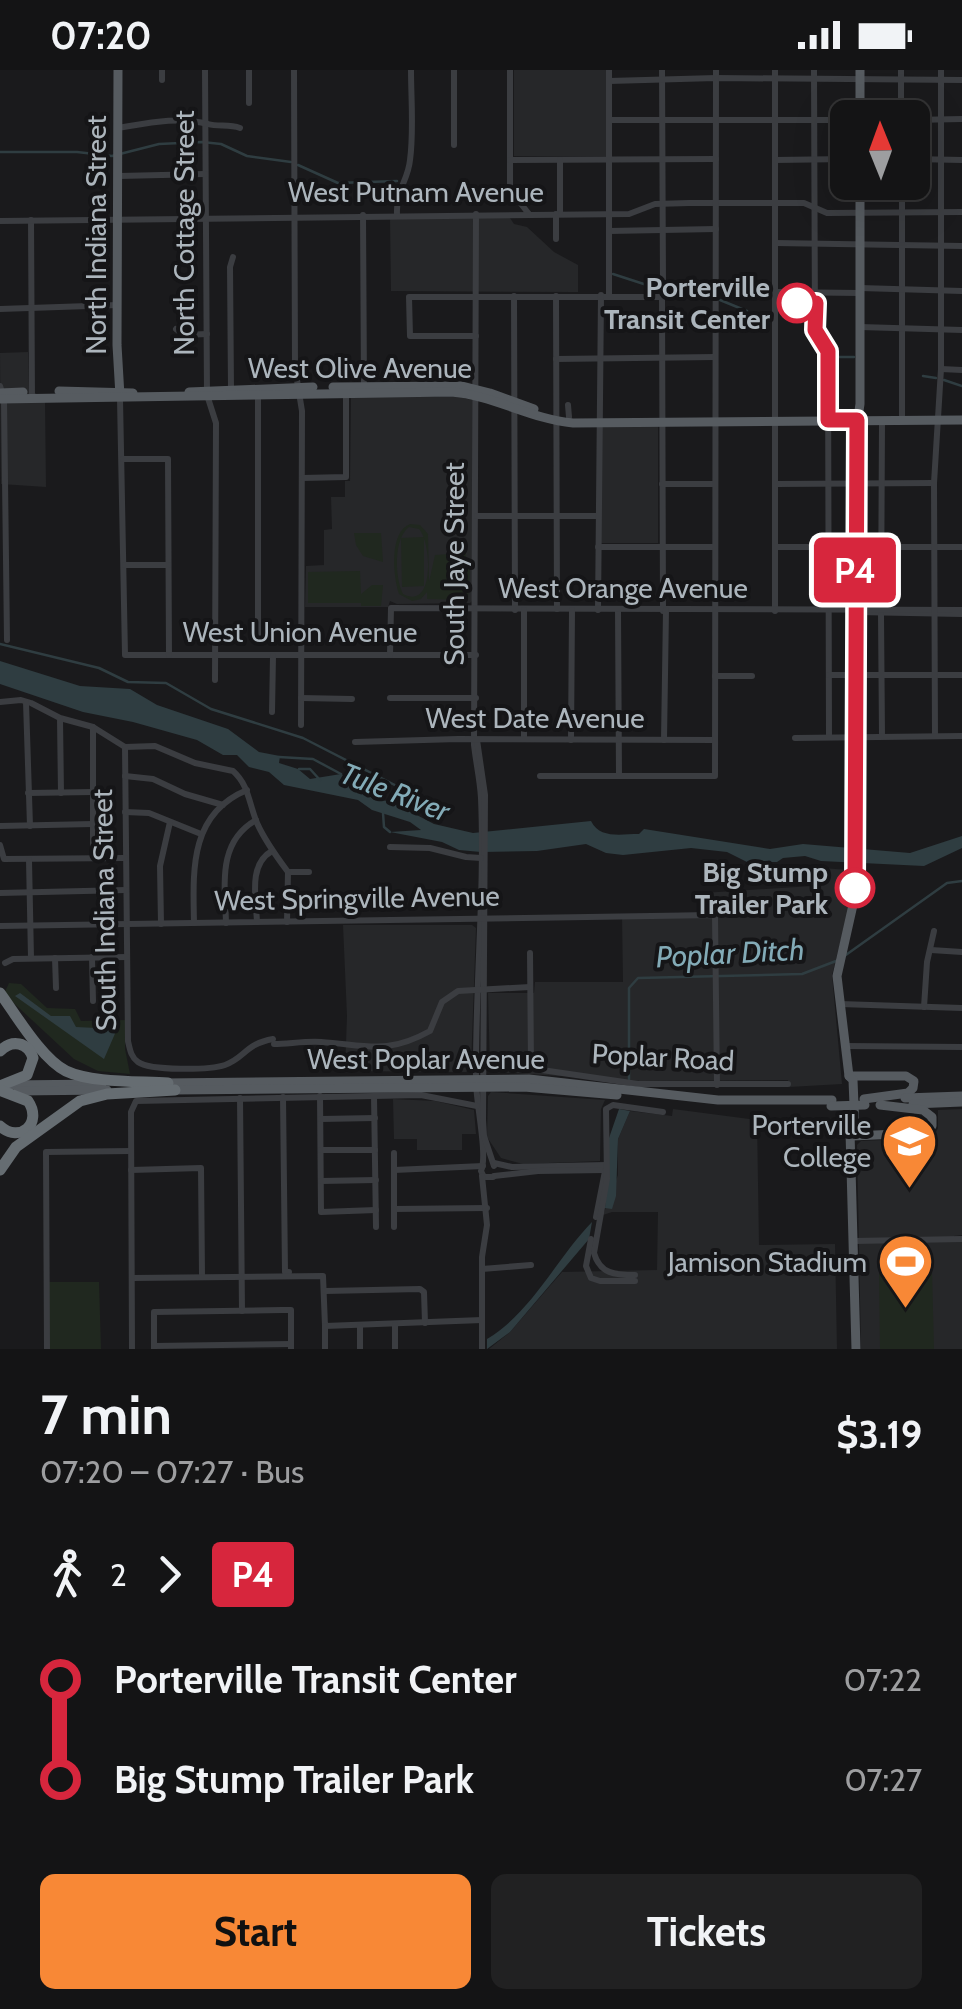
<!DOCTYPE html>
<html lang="en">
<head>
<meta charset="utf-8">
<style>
	:root { --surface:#141415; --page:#212122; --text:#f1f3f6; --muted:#9d9ea0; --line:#333334; --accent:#f88836 }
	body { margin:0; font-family:Cabin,sans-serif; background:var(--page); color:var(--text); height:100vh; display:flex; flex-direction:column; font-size:38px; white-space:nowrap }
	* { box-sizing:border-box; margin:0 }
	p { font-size:32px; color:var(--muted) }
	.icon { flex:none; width:55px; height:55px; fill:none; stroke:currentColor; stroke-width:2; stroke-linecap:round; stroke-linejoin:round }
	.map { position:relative; height:1279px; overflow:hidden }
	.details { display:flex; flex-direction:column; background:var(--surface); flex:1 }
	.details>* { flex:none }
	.badge { padding:0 20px; border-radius:8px; font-size:35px; line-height:65px }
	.needle { width:65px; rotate:359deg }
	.tools { position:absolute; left:830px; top:30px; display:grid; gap:20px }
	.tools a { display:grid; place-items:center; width:100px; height:100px; border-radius:15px; background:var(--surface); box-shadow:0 10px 40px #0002,0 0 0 2px var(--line); font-size:50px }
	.map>.badge { position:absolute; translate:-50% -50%; box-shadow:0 0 0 5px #fff }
	.legs { display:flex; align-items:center; gap:15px; height:110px; padding:0 40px; font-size:32px }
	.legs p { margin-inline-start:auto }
	.headline { display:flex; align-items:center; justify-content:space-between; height:170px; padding:0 40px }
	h1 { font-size:55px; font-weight:700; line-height:75px }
	.action { display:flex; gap:20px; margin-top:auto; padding:20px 40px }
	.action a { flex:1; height:115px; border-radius:15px; background:var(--accent); color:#111; font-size:40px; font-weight:700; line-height:115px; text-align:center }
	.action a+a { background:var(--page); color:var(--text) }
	ul { padding:0 40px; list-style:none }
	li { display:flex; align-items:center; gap:35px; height:100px; font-size:38px }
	li i { display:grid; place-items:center; width:15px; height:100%; margin:0 12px; background:currentColor }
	li i::after { content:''; width:25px; height:25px; margin:-12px; border:8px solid; border-radius:50%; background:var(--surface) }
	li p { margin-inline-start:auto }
	li:first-child i { background:linear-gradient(#0000 50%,currentColor 0) }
	li:last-child i { background:linear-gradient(currentColor 50%,#0000 0) }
	.status { display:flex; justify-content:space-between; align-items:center; height:70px; padding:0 50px; background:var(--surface); direction:ltr }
	.status svg { height:28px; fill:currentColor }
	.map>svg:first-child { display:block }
	.built { fill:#262729 }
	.green { fill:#20281f; fill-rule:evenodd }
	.water { fill:#2f3d41 }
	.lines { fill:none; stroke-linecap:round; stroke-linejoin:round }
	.stream { stroke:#2f3d41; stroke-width:2.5 }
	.minor { stroke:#3b3d41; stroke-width:6 }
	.major { stroke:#565b60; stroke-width:9 }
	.highway { stroke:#666d72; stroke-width:11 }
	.major-bridge { stroke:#565b60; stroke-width:9 }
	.line-1-casing { stroke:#fff; stroke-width:22 }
	.line-1 { stroke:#d7263d; stroke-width:15 }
	.stop-1-dot { fill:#fff; stroke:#d7263d; stroke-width:5 }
	.labels { text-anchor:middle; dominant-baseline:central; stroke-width:8; stroke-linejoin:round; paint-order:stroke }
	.street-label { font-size:28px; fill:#acb5bc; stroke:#151517 }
	.stop-label { font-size:28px; font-weight:bold; fill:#acb5bc; stroke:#151517; text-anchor:end }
	.poi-label { font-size:28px; fill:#acb5bc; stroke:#151517; text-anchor:end }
	.water-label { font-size:30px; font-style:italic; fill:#83abb7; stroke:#151517 }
</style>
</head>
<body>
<div class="status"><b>07:20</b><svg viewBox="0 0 49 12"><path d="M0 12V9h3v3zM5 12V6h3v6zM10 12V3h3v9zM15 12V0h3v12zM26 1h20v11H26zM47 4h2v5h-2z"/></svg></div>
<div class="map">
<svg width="962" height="1279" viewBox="0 0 962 1279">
	<rect width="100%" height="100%" fill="#1a1a1c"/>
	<g class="built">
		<rect x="514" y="0" width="92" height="86"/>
		<path d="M390 148H510L514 154 527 157 554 182 578 195V222L391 221Z"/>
		<path d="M28 282 29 318 45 331 46 417 1 414 0 283Z"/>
		<path d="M351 326 460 327 472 330V531L470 533 397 534 390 531 388 537H305L306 496 324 495V460L332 459 331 427H345V411H350Z"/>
		<path d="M603 356H658V473H601V359Z"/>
		<path d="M809 797 849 800V839L832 905 842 1014 789 1017 788 1010 640 1011 494 1002 490 999 488 923H534L535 912H623L622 845 705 842 703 823 812 816Z"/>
		<path d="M343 855H472L476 858 471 997 466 1002 345 1001 347 946Z"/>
		<path d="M491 1022 605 1030 601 1039 600 1091 523 1094 501 1088 487 1067 488 1026Z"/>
		<path d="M393 1029 435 1031 474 1040 476 1064H462V1080H417V1069H394Z"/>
		<path d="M673 1039 757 1050 759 1175 835 1174 837 1279H489L510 1262 562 1202 657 1200 658 1142H612L603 1145 618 1105V1069L630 1041 672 1046Z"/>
		<path d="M962 1039V1165L954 1166V1172H962V1279H861L857 1075 861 1071 926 1068 935 1064 938 1058V1040Z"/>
	</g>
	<g class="green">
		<path d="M410 454 420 455 428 464 429 512 435 485 466 483V496L470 497 468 530 427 529V522L421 529 412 531 399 524C393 505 389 462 410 454ZM409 457 419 459C431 471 436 541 403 524 395 508 393 469 409 457Z"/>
		<path d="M354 463H381L383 492 363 486 356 475Z"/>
		<path d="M424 467V516L402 517 401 468Z"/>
		<path d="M360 501 361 524 372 515H383L381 536H361V533H308V502Z"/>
		<path d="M9 913 21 914 47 938 75 939 81 951 125 950V979L130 1004 98 1001 74 989 4 924Z"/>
		<path d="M932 1201 934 1279H880L879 1202Z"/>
		<path d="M48 1212H99L101 1279H49Z"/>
	</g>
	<g class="water">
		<path d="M0 591 80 616 130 619 157 635 228 659 259 682 280 686 279 693 298 699 310 709 341 704 353 710 374 730 390 731 434 754 473 763 591 751C600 769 620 764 639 764L644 759 770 779 803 774 910 783 962 766V778L924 796 821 791 805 786 783 788 777 792H747L727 782 691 778 623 785 606 783 586 774 537 781 481 782 459 780 442 772 390 762 421 760 410 752 372 740 358 730 284 715 269 702 249 697 237 685H223L197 670 133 652 83 642 0 614Z"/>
		<path d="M20 923 51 946H70L76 957 117 959 104 989 15 926Z"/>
		<path d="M619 1039 630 1041 618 1069 616 1126 612 1139 605 1138 609 1068Z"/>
		<path d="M592 1152 589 1169 510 1262 487 1279V1269C532 1242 556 1189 592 1152Z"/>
	</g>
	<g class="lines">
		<g class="stream">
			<path d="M0 82H77L112 86 159 74 202 72 221 74 247 86 291 92"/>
			<path d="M298 95 338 113 397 111"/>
			<path d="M613 204 653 217 710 227"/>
			<path d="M720 230 747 241"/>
			<path d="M753 244 769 252"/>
			<path d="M833 287H854"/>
			<path d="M923 306 936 308"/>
			<path d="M944 310 962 316"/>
			<path d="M0 574 99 598 128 612 166 613 211 639 303 668 424 730"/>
			<path d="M279 687 313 689 341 704"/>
			<path d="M299 699H310L320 710"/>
			<path d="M383 743 384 757 390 762"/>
			<path d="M843 887 947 813 962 811"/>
			<path d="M629 1009V918L638 908 802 904 836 891"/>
		</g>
		<g class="minor">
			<path d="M162 0V10"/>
			<path d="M205 0 207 325 216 353 215 610"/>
			<path d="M294 0 295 298 302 341 301 655"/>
			<path d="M454 0V75"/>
			<path d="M510 0V120L529 144"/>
			<path d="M662 0 663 214"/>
			<path d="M814 0 815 260 828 281 829 667"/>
			<path d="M609 11 716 8 962 10"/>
			<path d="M249 33V0"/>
			<path d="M901 48V0"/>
			<path d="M609 50H848"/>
			<path d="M912 50 962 49"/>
			<path d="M118 58C148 53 179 46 208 54 218 57 229 54 240 58"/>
			<path d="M912 89 962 90"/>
			<path d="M510 90 716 89"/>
			<path d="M560 90V144"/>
			<path d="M775 90 848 89"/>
			<path d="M119 106 205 104"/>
			<path d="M902 112V350"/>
			<path d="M397 144C396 119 408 111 410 90 414 61 411 29 411 0"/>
			<path d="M476 144 474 675C476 693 480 710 481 728 485 822 475 917 476 1011 476 1034 488 1085 481 1101L484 1107H493"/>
			<path d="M363 145 364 317"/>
			<path d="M31 150 32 328"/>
			<path d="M0 151 629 144 655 134 689 133H804L827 143 962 142"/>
			<path d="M609 161 716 159"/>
			<path d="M556 169V144"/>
			<path d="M775 173 962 176"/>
			<path d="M860 218 962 221"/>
			<path d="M775 222 860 223"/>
			<path d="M609 225V0"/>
			<path d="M514 226 515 540"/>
			<path d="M556 226 557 539"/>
			<path d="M0 239 118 235"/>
			<path d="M860 257 962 260"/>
			<path d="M176 259 184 265 207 264"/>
			<path d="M476 266H410L409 227H662L663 541"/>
			<path d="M556 289 715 287"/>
			<path d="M941 299 962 300"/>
			<path d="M0 316 4 329 7 570"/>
			<path d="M231 319 230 197 233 187"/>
			<path d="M120 329 125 585H476"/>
			<path d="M568 335 569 347"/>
			<path d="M123 389H168L169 585"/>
			<path d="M302 408 346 407V323"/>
			<path d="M662 414H715"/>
			<path d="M776 414 934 413"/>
			<path d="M477 446H598"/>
			<path d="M598 477H715"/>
			<path d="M776 477H962"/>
			<path d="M125 495H168"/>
			<path d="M598 540 601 225"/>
			<path d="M618 540 619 706"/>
			<path d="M881 540 882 353"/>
			<path d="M775 541V0"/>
			<path d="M856 542 962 544"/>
			<path d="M881 545 882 666"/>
			<path d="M258 566V324"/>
			<path d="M390 585 391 538 962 540"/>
			<path d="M829 605H962"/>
			<path d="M715 606H752"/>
			<path d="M301 628 352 629"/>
			<path d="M390 628H476"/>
			<path d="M0 632 21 630 31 633 60 648 93 657 125 677 155 676 195 693 233 701C249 715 249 734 257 753 265 771 276 786 288 802H309"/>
			<path d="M26 632 30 756"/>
			<path d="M272 642 273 586"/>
			<path d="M60 649 61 723"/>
			<path d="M93 657V788"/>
			<path d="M935 666 934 413 941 299V0"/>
			<path d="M795 668 962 666"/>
			<path d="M524 669V540"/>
			<path d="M477 670 485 725 483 1050 484 1066 494 1096"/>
			<path d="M571 670 572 540"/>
			<path d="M664 670 666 540"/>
			<path d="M355 672 458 669 715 670"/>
			<path d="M125 677 128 971C130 980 131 987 138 992 150 1001 210 1000 225 995 245 988 245 974 273 969"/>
			<path d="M125 706 153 709 185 724 223 735"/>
			<path d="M540 706H715L716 0"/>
			<path d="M28 723 93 722"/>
			<path d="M125 742 149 743 201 764"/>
			<path d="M0 756 93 754"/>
			<path d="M0 775 4 789 125 788"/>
			<path d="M390 777 430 778 466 787 481 788"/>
			<path d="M29 790 31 888"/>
			<path d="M0 823 126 820"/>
			<path d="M257 852C256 829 248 794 272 781"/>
			<path d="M287 852 288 802"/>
			<path d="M194 853C193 801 189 744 247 720"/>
			<path d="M226 853C225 815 217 772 256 750"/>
			<path d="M161 854 160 796 170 752"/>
			<path d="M0 856 715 845 717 1015"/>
			<path d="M931 880 962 882"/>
			<path d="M530 883 531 994 535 999 638 1014H788"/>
			<path d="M92 887 93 931"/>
			<path d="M55 888 56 918"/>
			<path d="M5 893 13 889 127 887"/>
			<path d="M840 934 962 938"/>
			<path d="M924 937 927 892 934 861"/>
			<path d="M274 974C288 974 305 971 321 972 367 975 387 985 430 961L442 932 458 921 530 917"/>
			<path d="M845 976 962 977"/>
			<path d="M320 1026 321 1142 376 1140"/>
			<path d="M374 1026 376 1157"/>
			<path d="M283 1027 285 1202H289"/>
			<path d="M240 1028 242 1241"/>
			<path d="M321 1049 375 1048"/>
			<path d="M321 1080H375"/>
			<path d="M494 1093 512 1097 606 1095"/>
			<path d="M131 1100 201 1098 202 1205"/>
			<path d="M394 1100 483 1096"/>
			<path d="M494 1106 538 1101 604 1100"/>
			<path d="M321 1111 376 1110"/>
			<path d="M394 1139 487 1138"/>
			<path d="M596 1147 605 1101"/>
			<path d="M394 1157V1083"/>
			<path d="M591 1169 586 1196 591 1208 600 1211H635"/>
			<path d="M854 1171 962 1169"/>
			<path d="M482 1199 531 1195"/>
			<path d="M635 1205C615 1205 600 1204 594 1183L607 1109 606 1039 613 1035 663 1042"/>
			<path d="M132 1208 323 1206 325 1256 482 1250"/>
			<path d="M325 1221 420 1219 424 1222 425 1253"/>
			<path d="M395 1255V1279"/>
			<path d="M325 1256V1279"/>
			<path d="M360 1256V1279"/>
			<path d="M154 1276 291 1274"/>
			<path d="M47 1279 46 1082 131 1081"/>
			<path d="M132 1279 131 1042 136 1031 421 1025 477 1036"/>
			<path d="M154 1279V1242L282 1240H291V1279"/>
			<path d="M482 1279V1187L487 1155 482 1106"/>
		</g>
		<g class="major">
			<path d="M118 0 117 275 120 326"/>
			<path d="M860 0V48"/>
			<path d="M333 317 462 316 490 323 534 339"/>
			<path d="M59 321 133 323"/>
			<path d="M189 322 313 317"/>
			<path d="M0 323 23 322"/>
			<path d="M0 329 451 322C493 325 530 349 573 353L962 350"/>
			<path d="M849 1006H906L914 1011 913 1018 908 1023 864 1029"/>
			<path d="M163 1013 529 1009 718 1030H832"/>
			<path d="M8 1015 102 1014"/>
			<path d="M173 1020 524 1017 617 1025"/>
			<path d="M18 1021 107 1020"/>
			<path d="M905 1028 962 1026"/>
			<path d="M913 1034 962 1032"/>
			<path d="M850 1062 856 1279"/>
			<path d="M852 1066 855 1060 853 1010 849 1006 837 906 855 826V368L860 334V112"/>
			<path d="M852 1066 921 1063 932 1056V1047L923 1040 880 1035"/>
		</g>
		<g class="highway">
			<path d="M0 923C16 945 42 989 66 1001 91 1013 140 1011 168 1013"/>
			<path d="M0 981C12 969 28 972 33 988L27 1005 2 1015"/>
			<path d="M0 1056C20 1074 43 1053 28 1031L2 1021"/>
			<path d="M0 1100 16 1077 80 1031 107 1024 175 1020"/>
		</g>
		<path class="major-bridge" d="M831 1036 865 1035"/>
	</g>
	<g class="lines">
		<defs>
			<path id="line-1" d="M797 233H816L815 260 828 281V350H857L855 818"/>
		</defs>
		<use href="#line-1" class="line-1-casing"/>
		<use href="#line-1" class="line-1"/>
	</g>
	<defs>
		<symbol id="university-pin" viewBox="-11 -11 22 30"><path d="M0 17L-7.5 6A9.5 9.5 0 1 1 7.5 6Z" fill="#f88836" stroke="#151517"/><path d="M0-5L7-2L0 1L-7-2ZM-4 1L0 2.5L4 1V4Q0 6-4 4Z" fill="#fff"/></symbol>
		<symbol id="stadium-pin" viewBox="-11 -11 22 30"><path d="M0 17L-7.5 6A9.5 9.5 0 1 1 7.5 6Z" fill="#f88836" stroke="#151517"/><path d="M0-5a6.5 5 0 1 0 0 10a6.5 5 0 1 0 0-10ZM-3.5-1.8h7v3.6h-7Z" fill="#fff"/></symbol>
	</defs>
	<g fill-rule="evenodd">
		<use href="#university-pin" x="878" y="1040" width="63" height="86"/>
		<use href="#stadium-pin" x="874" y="1160" width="63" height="86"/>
	</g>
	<g class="stop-1-dot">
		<circle cx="797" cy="233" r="18"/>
		<circle cx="855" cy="818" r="18"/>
	</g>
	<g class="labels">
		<g class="street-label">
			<text x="416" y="122">West Putnam Avenue</text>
			<text transform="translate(184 163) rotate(-90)">North Cottage Street</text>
			<text transform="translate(96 165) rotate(-90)">North Indiana Street</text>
			<text x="360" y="298">West Olive Avenue</text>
			<text transform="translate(454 494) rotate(-90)">South Jaye Street</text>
			<text x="623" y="518">West Orange Avenue</text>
			<text x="300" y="562">West Union Avenue</text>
			<text x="535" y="648">West Date Avenue</text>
			<text transform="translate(357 828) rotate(-1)">West Springville Avenue</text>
			<text transform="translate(104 840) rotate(-91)">South Indiana Street</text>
			<text transform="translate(663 987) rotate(3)">Poplar Road</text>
			<text x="426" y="989">West Poplar Avenue</text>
		</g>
		<g class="stop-label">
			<text x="770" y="217">Porterville<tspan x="770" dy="32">Transit Center</tspan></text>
			<text x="828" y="802">Big Stump<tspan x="828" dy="32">Trailer Park</tspan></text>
		</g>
		<g class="poi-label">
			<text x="871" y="1055">Porterville<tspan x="871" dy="32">College</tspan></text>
			<text x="867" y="1192">Jamison Stadium</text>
		</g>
		<g class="water-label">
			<text transform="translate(395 722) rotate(21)">Tule River</text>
			<text transform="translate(730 883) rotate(-3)">Poplar Ditch</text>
		</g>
	</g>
</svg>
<div class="tools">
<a><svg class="needle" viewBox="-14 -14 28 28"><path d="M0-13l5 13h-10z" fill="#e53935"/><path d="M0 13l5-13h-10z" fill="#9d9ea0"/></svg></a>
</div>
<b class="badge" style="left:855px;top:500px;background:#d7263d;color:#fff">P4</b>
</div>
<section class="details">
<div class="headline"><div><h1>7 min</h1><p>07:20 – 07:27 · Bus</p></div><b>$3.19</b></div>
<div class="legs"><svg class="icon" aria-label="walk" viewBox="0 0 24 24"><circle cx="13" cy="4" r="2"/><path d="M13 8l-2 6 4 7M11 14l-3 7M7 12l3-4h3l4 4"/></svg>2<svg class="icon" aria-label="forward" viewBox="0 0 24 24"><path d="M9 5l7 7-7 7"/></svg><b class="badge" style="background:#d7263d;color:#fff">P4</b></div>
<ul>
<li><i style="color:#d7263d"></i><b>Porterville Transit Center</b><p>07:22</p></li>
<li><i style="color:#d7263d"></i><b>Big Stump Trailer Park</b><p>07:27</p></li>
</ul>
<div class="action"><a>Start</a><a>Tickets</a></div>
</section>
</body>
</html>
